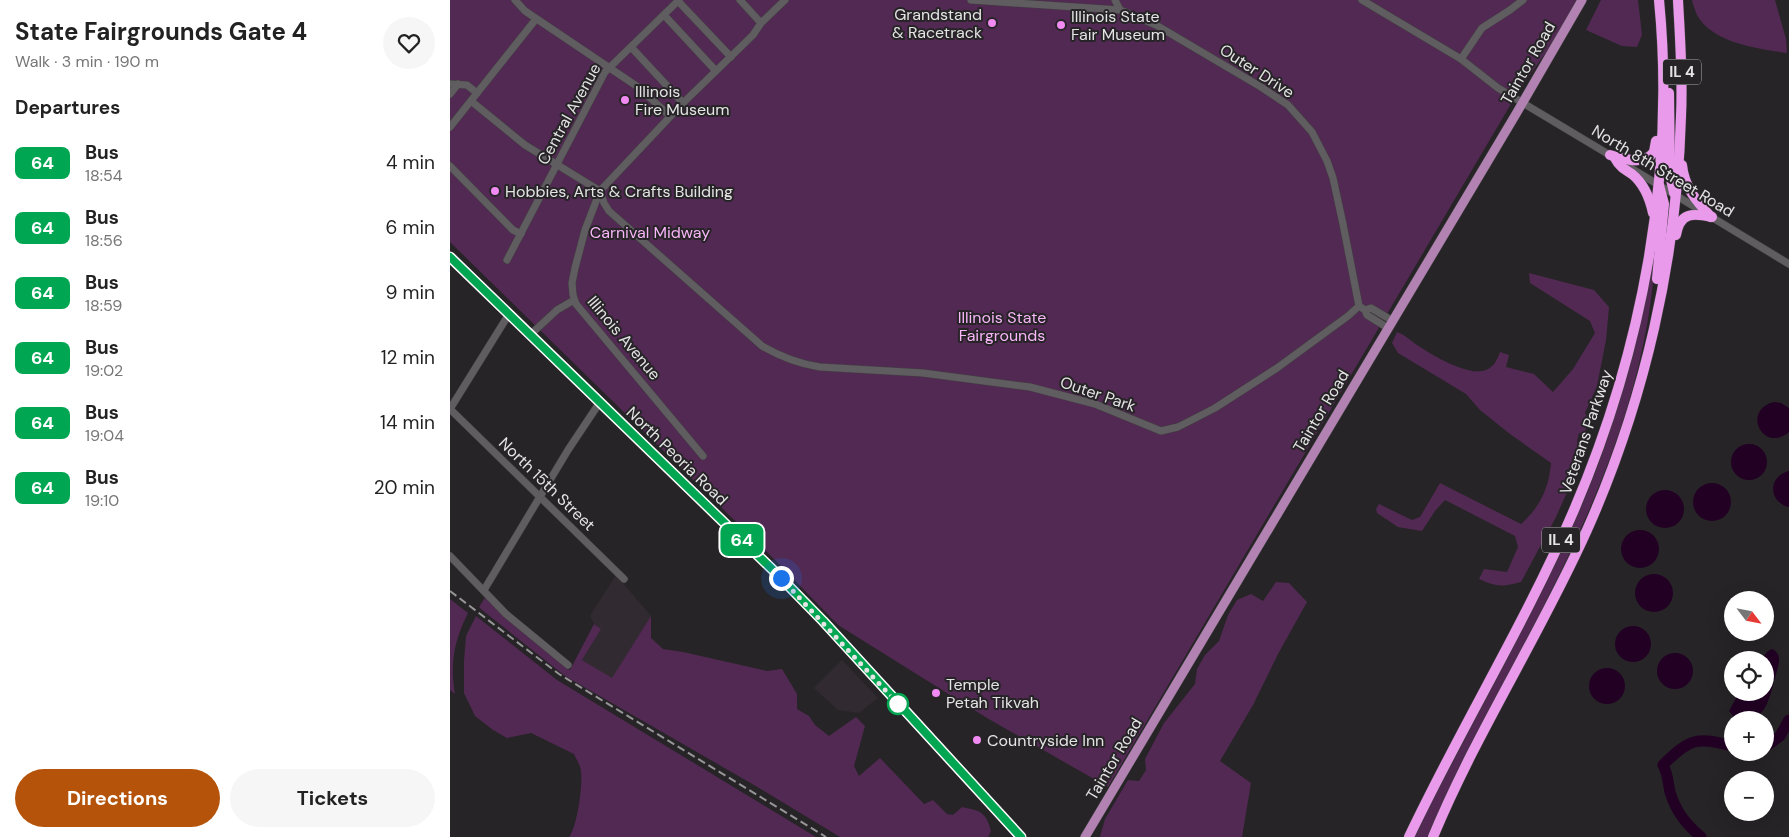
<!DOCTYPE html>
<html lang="en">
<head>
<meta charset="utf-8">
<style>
	:root { --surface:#fff; --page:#f6f6f6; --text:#222; --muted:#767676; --accent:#b45309 }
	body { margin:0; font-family:"DM Sans",sans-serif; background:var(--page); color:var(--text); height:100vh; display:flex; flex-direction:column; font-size:19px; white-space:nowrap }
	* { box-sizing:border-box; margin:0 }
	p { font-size:16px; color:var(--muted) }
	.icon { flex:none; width:28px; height:28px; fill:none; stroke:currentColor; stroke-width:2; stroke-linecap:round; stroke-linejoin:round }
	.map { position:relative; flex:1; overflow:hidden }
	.panel { display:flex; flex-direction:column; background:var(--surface); width:450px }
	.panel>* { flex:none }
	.badge { padding:0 10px; border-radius:8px; font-size:18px; line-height:32px }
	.needle { width:32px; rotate:122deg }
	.tools { position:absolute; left:1274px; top:591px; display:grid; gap:10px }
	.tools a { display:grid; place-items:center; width:50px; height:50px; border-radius:50%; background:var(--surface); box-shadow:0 5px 20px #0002; font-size:25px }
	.you { position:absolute; width:25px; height:25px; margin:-12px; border:4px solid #fff; border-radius:50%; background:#1a73e8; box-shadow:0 0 0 8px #1a73e833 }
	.map>.badge { position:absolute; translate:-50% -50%; box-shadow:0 0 0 2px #fff }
	h2 { padding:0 15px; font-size:19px; line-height:45px }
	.round { display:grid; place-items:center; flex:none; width:52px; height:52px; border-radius:26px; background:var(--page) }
	.summary { display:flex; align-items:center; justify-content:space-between; height:85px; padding:0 15px }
	h1 { font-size:24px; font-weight:700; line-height:38px }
	.cta { display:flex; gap:10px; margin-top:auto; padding:10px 15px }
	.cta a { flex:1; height:58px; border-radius:30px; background:var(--accent); color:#fff; font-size:20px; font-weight:700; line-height:58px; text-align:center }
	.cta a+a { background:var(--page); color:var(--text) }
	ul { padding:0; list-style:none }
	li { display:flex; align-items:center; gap:15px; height:65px; padding:0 15px }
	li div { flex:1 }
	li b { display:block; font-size:19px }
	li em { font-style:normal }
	li .badge { min-width:55px; font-weight:700; text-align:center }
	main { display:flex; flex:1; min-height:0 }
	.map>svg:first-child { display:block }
	.built { fill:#312a31 }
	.green { fill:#522953 }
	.water { fill:#220024 }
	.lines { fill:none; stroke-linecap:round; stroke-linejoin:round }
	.river { stroke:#220024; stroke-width:11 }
	.minor-casing { stroke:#424142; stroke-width:8 }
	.major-casing { stroke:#424142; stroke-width:10 }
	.highway-casing { stroke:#424142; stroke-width:11 }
	.minor { stroke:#5f5d5f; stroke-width:7 }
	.major { stroke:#b282b3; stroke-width:9 }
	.highway { stroke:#ea9aeb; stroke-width:10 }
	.rail { stroke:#969596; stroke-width:2; stroke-dasharray:8 4; stroke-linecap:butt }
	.line-casing { stroke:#fff; stroke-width:11 }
	.line { stroke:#00a651; stroke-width:8 }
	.walk { stroke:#e5e4e5; stroke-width:5; stroke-dasharray:0 9 }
	.poi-dot { fill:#f28af3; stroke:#262426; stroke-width:2 }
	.stop-dot { fill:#fff; stroke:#00a651; stroke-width:2.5 }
	.labels { text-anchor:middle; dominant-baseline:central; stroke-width:4; stroke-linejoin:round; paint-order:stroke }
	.shield { fill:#262426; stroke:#acaaac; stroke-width:1 }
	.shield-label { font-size:15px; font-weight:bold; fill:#e5e4e5 }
	.poi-label { font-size:16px; fill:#e5e4e5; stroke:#262426; text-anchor:start }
	.street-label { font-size:16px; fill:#e5e4e5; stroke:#262426 }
	.park-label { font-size:16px; fill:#f8b5f8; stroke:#262426 }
</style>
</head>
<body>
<main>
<section class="panel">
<div class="summary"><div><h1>State Fairgrounds Gate 4</h1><p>Walk · 3 min · 190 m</p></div><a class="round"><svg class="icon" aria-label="heart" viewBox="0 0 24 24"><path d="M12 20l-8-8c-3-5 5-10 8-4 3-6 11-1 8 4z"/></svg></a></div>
<h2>Departures</h2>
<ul>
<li><span class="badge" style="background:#00a651;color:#fff">64</span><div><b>Bus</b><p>18:54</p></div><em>4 min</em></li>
<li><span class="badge" style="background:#00a651;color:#fff">64</span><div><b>Bus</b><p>18:56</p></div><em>6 min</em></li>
<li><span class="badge" style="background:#00a651;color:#fff">64</span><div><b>Bus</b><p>18:59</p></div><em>9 min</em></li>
<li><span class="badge" style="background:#00a651;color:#fff">64</span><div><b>Bus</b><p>19:02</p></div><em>12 min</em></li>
<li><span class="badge" style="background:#00a651;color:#fff">64</span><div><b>Bus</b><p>19:04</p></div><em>14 min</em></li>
<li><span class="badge" style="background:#00a651;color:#fff">64</span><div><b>Bus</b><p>19:10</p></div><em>20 min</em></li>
</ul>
<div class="cta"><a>Directions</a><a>Tickets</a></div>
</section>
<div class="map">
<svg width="1339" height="837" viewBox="0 0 1339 837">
	<rect width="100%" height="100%" fill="#262426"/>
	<g class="built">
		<path d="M166 575 201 616 162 679 132 660 150 629 144 624 140 616Z"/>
		<path d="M392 660 428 698 409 713 388 710 364 688Z"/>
	</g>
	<g class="green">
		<path d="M0 0H1127L1104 41 1068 92 658 787 537 718 388 625 323 558 0 242Z"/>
		<path d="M1151 0H1188L1192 35 1187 47 1172 46 1136 30Z"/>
		<path d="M1242 0H1325L1336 39 1337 53C1309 49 1262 43 1247 15 1245 10 1243 5 1242 0Z"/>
		<path d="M1206 241C1200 391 1142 512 1075 643 1047 696 1019 750 992 804L978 837H965C977 809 992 783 1006 756 1045 681 1086 607 1121 530 1163 438 1190 341 1206 241Z"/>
		<path d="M1079 273 1144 290 1159 307 1156 340 1147 386 1135 413 1139 421 1134 434 1129 433 1127 441 1131 451 1118 490 1106 517 1071 582C1052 587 1047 587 1029 579L1034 569 1057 572 1068 547 1065 536 995 500 985 511 972 531 948 527 927 513 926 509 929 504 962 520 970 517 990 483 1071 524C1090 507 1099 488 1101 463L1060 434 1030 410 1016 394 948 353 942 343 947 332C955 335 960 340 967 345 982 355 1027 383 1042 366 1046 363 1048 357 1050 352L1059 355 1056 367 1084 374 1103 392 1123 369 1145 333 1140 321 1080 283Z"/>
		<path d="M826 582 839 583 857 602 828 654 803 705 770 761 801 783 792 837H650L655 819 678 780 689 781 696 770 695 759 714 723 745 684 747 669 755 655 769 641 778 615 787 600 801 594 813 601Z"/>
		<path d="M35 598 116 668 120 670 144 624 151 629 132 660 162 678 201 616V638L213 649 233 652 317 671 332 669 347 694V709L359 716 365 725 379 736 406 717 415 726 404 766 409 776 430 758 474 804 483 800 497 814 503 815 512 807C531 811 536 812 541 831L538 837H390L304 785 115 676 32 610 29 607Z"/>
		<path d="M0 599 18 613C4 641 0 663 5 694L0 690Z"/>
		<path d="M26 616 107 680 366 837H119C127 828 133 784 131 772 131 766 126 759 124 754L81 733 57 738 43 730 25 716 14 693V661L16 636Z"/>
	</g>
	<g class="water">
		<path d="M1324 402 1331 403 1339 408V432C1313 454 1291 410 1324 402Z"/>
		<circle cx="1299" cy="462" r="18"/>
		<path d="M1339 471V507H1338C1318 501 1318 476 1339 471Z"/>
		<circle cx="1262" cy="502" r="19"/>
		<circle cx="1215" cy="509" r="19"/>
		<circle cx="1190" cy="549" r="19"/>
		<circle cx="1204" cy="593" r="19"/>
		<circle cx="1183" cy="644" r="18"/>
		<path d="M1322 649C1326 651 1328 653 1329 658 1329 666 1326 674 1324 681 1319 702 1312 728 1284 717L1279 711 1289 693 1315 692V660H1311L1318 651Z"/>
		<circle cx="1225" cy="671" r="18"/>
		<circle cx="1157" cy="686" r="18"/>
	</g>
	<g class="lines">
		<g class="river">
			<path d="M1315 747 1330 736 1339 720"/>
			<path d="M1251 837C1236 824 1226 812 1220 792 1218 783 1218 774 1213 765 1239 739 1247 736 1282 746"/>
		</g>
		<defs>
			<g id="minor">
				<path d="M65 0 75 11 188 87 220 116"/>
				<path d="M290 0 311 23"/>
				<path d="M521 0 670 10 706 25 811 87 838 105 862 132 877 161 883 178 893 224 909 306 915 310 917 315 938 328"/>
				<path d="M665 0 670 10"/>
				<path d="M912 0 1011 59 1048 88 1163 157"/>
				<path d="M228 1 281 57"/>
				<path d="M214 15 266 71"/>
				<path d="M181 47 233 103"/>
				<path d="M1011 59 1032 28 1060 10 1073 0"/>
				<path d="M0 84 17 85 27 93"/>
				<path d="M0 94 8 84"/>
				<path d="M21 101 75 145 150 191"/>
				<path d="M0 127 86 19"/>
				<path d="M0 166 63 230 71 234"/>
				<path d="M1179 167 1339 264"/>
				<path d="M150 191 154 203 159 211 312 346C329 356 350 364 370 367L473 373 580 387 645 404 711 431 728 427 765 408 827 368 898 316 909 306"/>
				<path d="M57 260 155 72 229 0"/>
				<path d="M915 310 921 308 943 321"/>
				<path d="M81 334 107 310 124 300"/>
				<path d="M0 409 174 579"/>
				<path d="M0 409 59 314"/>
				<path d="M253 456 126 304 123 295 122 283 125 268 135 230 150 191 233 103 303 35 311 23 335 0"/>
				<path d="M0 556 56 614 118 665"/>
				<path d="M34 590 118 450 150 402"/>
			</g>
			<g id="major">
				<path d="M0 257 324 571 373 621 571 837"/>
				<path d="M635 837 1066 114 1132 0"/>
			</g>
			<g id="highway">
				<path d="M1219 93 1220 175 1224 193"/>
				<path d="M1160 155C1176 159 1193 166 1204 152L1206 141"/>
				<path d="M1165 158C1169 166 1174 169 1182 174 1193 183 1200 199 1203 213"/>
				<path d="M1232 165C1234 187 1247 202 1261 217"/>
				<path d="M1226 235C1230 212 1243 213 1262 217"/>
				<path d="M1207 279 1214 204 1209 185"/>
				<path d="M959 837C1011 727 1076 622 1124 510 1192 351 1226 173 1209 0"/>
				<path d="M983 837C1027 731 1090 635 1137 530 1195 400 1227 258 1231 116 1233 77 1230 39 1228 0"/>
			</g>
		</defs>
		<use href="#minor" class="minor-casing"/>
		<use href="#major" class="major-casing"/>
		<use href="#highway" class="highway-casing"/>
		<use href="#minor" class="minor"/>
		<use href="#major" class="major"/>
		<use href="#highway" class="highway"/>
		<path class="rail" d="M0 591 109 674 376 837"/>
	</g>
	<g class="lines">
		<defs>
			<path id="line" d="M0 257 324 571 373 621 571 837"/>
		</defs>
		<use href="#line" class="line-casing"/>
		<use href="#line" class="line"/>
		<path class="walk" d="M331 578 448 704"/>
	</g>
	<g class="poi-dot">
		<circle cx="542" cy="23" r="5"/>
		<circle cx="611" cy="25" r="5"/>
		<circle cx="175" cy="100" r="5"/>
		<circle cx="45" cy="191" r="5"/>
		<circle cx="486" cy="693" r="5"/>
		<circle cx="527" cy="740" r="5"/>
	</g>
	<circle class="stop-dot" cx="448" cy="704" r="10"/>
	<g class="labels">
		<g class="shield">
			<rect x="1213" y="59.5" width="38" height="25" rx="4"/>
			<rect x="1092" y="527.5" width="38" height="25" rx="4"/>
		</g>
		<g class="shield-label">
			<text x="1232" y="72">IL 4</text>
			<text x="1111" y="540">IL 4</text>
		</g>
		<g class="poi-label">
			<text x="532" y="14" text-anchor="end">Grandstand<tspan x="532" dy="18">&amp; Racetrack</tspan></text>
			<text x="621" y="16">Illinois State<tspan x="621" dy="18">Fair Museum</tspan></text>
			<text x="185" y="91">Illinois<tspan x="185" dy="18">Fire Museum</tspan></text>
			<text x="55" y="191">Hobbies, Arts &amp; Crafts Building</text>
			<text x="496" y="684">Temple<tspan x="496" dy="18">Petah Tikvah</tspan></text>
			<text x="537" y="740">Countryside Inn</text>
		</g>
		<g class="street-label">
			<text transform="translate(1078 63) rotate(-60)">Taintor Road</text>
			<text transform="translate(807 71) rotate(33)">Outer Drive</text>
			<text transform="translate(119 114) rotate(-61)">Central Avenue</text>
			<text transform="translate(1213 171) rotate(31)">North 8th Street Road</text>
			<text transform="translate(174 338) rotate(50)">Illinois Avenue</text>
			<text transform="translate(648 394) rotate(19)">Outer Park</text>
			<text transform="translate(871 411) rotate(-59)">Taintor Road</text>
			<text transform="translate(1136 432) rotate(-71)">Veterans Parkway</text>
			<text transform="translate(227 456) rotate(44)">North Peoria Road</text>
			<text transform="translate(97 484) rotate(44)">North 15th Street</text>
			<text transform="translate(664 759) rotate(-59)">Taintor Road</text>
		</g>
		<g class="park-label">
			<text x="200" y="232">Carnival Midway</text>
			<text x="552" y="317">Illinois State<tspan x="552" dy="18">Fairgrounds</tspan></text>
		</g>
	</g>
</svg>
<div class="tools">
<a><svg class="needle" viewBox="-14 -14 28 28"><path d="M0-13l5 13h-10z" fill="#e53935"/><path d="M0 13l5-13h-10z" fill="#767676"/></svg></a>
<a><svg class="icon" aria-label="locate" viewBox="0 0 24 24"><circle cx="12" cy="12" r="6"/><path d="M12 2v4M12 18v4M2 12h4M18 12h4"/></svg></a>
<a>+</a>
<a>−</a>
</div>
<div class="you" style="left:331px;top:578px"></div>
<b class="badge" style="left:292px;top:540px;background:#00a651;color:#fff">64</b>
</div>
</main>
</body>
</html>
